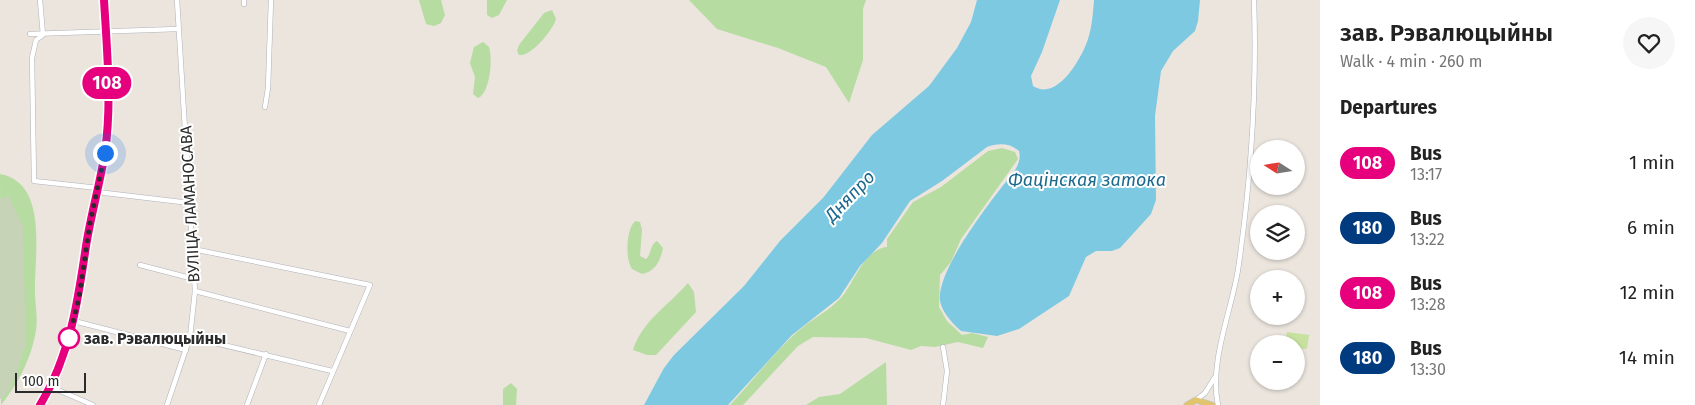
<!DOCTYPE html>
<html lang="en">
<head>
<meta charset="utf-8">
<style>
	:root { --surface:#fff; --page:#f6f6f6; --text:#222; --muted:#767676 }
	body { margin:0; font-family:"Fira Sans",sans-serif; background:var(--page); color:var(--text); height:100vh; display:flex; flex-direction:column; font-size:19px; white-space:nowrap }
	* { box-sizing:border-box; margin:0 }
	p { font-size:16px; color:var(--muted) }
	.icon { flex:none; width:28px; height:28px; fill:none; stroke:currentColor; stroke-width:2; stroke-linecap:round; stroke-linejoin:round }
	.map { position:relative; flex:1; overflow:hidden }
	.panel { display:flex; flex-direction:column; background:var(--surface); width:375px }
	.panel>* { flex:none }
	.badge { padding:0 10px; border-radius:16px; font-size:18px; line-height:32px }
	.needle { width:32px; rotate:282deg }
	.tools { position:absolute; left:1250px; top:140px; display:grid; gap:10px }
	.tools a { display:grid; place-items:center; width:55px; height:55px; border-radius:50%; background:var(--surface); box-shadow:0 1px 4px #0004; font-size:25px }
	.scale { position:absolute; left:15px; bottom:12px; width:71px; box-sizing:border-box; padding-left:5px; border:2px solid #2b2b2b; border-top:0; font-size:14px; line-height:18px; white-space:nowrap; color:#2b2b2b; -webkit-text-stroke:4px #fff; paint-order:stroke }
	.you { position:absolute; width:25px; height:25px; margin:-12px; border:4px solid #fff; border-radius:50%; background:#1a73e8; box-shadow:0 0 0 8px #1a73e833 }
	.map>.badge { position:absolute; translate:-50% -50%; box-shadow:0 0 0 2px #fff }
	h2 { padding:0 20px; font-size:19px; line-height:45px }
	.round { display:grid; place-items:center; flex:none; width:52px; height:52px; border-radius:26px; background:var(--page) }
	.head { display:flex; align-items:center; justify-content:space-between; height:85px; padding:0 20px }
	h1 { font-size:24px; font-weight:600; line-height:38px }
	ul { padding:0; list-style:none }
	li { display:flex; align-items:center; gap:15px; height:65px; padding:0 20px }
	li div { flex:1 }
	li b { display:block; font-size:19px }
	li em { font-style:normal }
	li .badge { min-width:55px; font-weight:700; text-align:center }
	main { display:flex; flex:1; min-height:0 }
	.map>svg:first-child { display:block }
	.green { fill:#b6dca1 }
	.cemetery { fill:#c6d3b7 }
	.pitch { fill:#c6e29e }
	.water { fill:#7dc9e2 }
	.lines { fill:none; stroke-linecap:round; stroke-linejoin:round }
	.minor-casing { stroke:#afb1ba; stroke-width:5.5 }
	.major-casing { stroke:#c4c4c4; stroke-width:7 }
	.minor { stroke:#fff; stroke-width:4.5 }
	.major { stroke:#e2c46c; stroke-width:5.5 }
	.line-casing { stroke:#fff; stroke-width:11 }
	.line { stroke:#e6007e; stroke-width:8 }
	.walk { stroke:#2b2b2b; stroke-width:5; stroke-dasharray:0 9 }
	.stop-dot { fill:#fff; stroke:#e6007e; stroke-width:2.5 }
	.labels { text-anchor:middle; dominant-baseline:central; stroke-width:4; stroke-linejoin:round; paint-order:stroke }
	.street-label { font-size:16px; fill:#2b2b2b; stroke:#fff }
	.stop-label { font-size:16px; font-weight:bold; fill:#2b2b2b; stroke:#fff; text-anchor:start }
	.water-label { font-size:18px; font-style:italic; fill:#1c698e; stroke:#fff }
</style>
</head>
<body>
<main>
<div class="map">
<svg width="1320" height="405" viewBox="0 0 1320 405">
	<rect width="100%" height="100%" fill="#ebe5de"/>
	<g class="green">
		<path d="M419 0H441L445 15 441 23 434 26 426 24Z"/>
		<path d="M487 0H507L499 15 492 18 487 15Z"/>
		<path d="M689 0H866L863 9V60L849 103 826 67 778 48 717 29Z"/>
		<path d="M552 10 556 19C553 30 531 57 519 55L517 51 519 45 544 13Z"/>
		<path d="M483 42 489 47C493 58 490 94 478 98L473 94 475 77 470 63 474 47Z"/>
		<path d="M1002 148 1015 152 1018 159 961 239 951 262 940 275 939 307 947 321 962 335 972 333 988 337 983 348 958 342 935 347 921 346 911 350 866 338 813 337 798 346 743 405H730C753 381 778 347 803 327 817 316 834 308 845 293 855 278 866 249 887 247V239L913 202 941 187 988 151Z"/>
		<path d="M0 174C49 183 34 256 35 291 35 304 38 318 36 330 32 357 18 384 1 405Z"/>
		<path d="M635 221 640 222 642 230 640 256 646 259C652 254 650 244 657 241L663 248C661 260 655 272 642 274L632 269C625 259 626 230 635 221Z"/>
		<path d="M688 283 694 292 696 312 656 355H647L633 350C642 321 669 305 688 283Z"/>
		<path d="M886 362 887 405H806L819 397 840 394Z"/>
		<path d="M511 383 517 389 516 405H503V389Z"/>
	</g>
	<path class="cemetery" d="M9 196 23 226 26 346C16 363 19 389 0 399V199Z"/>
	<path class="pitch" d="M1287 332 1309 335 1307 349 1296 348V344H1285Z"/>
	<path class="water" d="M977 0H1060L1042 52 1031 76 1033 86C1057 102 1082 58 1088 39 1092 27 1093 13 1094 0H1200L1198 21 1195 31 1173 51 1161 71 1155 116 1156 200 1151 214 1120 248 1112 251H1096L1086 257 1069 296 1019 329 997 336 961 331C953 324 941 311 940 300 937 272 984 210 1001 188 1009 178 1023 165 1019 151 1010 143 998 143 987 147L942 181 910 201 882 243 860 266 839 298 792 335 728 405H644L664 368 674 355 744 286 780 241 823 198 872 135 929 86 957 48 971 22Z"/>
	<g class="lines">
		<defs>
			<g id="minor">
				<path d="M40 0 43 35 36 40 32 58 34 181 98 188"/>
				<path d="M244 0V4"/>
				<path d="M30 34 178 29"/>
				<path d="M265 107 268 88 271 0"/>
				<path d="M97 192 190 203"/>
				<path d="M193 249 370 285 319 405"/>
				<path d="M140 265 194 279"/>
				<path d="M195 291 350 331"/>
				<path d="M74 321 186 350"/>
				<path d="M190 337 332 371"/>
				<path d="M943 347 947 371 943 405"/>
				<path d="M51 387 93 405"/>
				<path d="M1196 400 1205 393 1215 377"/>
				<path d="M40 405 51 387 70 334 105 153 108 103 104 0"/>
				<path d="M167 405 190 337 195 291 177 0"/>
				<path d="M247 405 266 354"/>
				<path d="M1218 405C1209 363 1231 312 1238 270 1251 181 1257 90 1254 0"/>
			</g>
			<path id="major" d="M1187 405 1196 400 1212 405"/>
		</defs>
		<use href="#minor" class="minor-casing"/>
		<use href="#major" class="major-casing"/>
		<use href="#minor" class="minor"/>
		<use href="#major" class="major"/>
	</g>
	<g class="lines">
		<defs>
			<path id="line" d="M40 405C70 356 78 301 86 246 91 214 100 184 105 152 112 103 107 50 104 0"/>
		</defs>
		<use href="#line" class="line-casing"/>
		<use href="#line" class="line"/>
		<path class="walk" d="M69 338 79 298 90 223 105 153"/>
	</g>
	<circle class="stop-dot" cx="69" cy="338" r="10"/>
	<g class="labels">
		<g class="street-label">
			<text transform="translate(190 204) rotate(-93)">ВУЛІЦА ЛАМАНОСАВА</text>
		</g>
		<g class="stop-label">
			<text x="84" y="338">зав. Рэвалюцыйны</text>
		</g>
		<g class="water-label">
			<text x="1087" y="180">Фацінская затока</text>
			<text transform="translate(850 196) rotate(-46)">Дняпро</text>
		</g>
	</g>
</svg>
<div class="tools">
<a><svg class="needle" viewBox="-14 -14 28 28"><path d="M0-13l5 13h-10z" fill="#e53935"/><path d="M0 13l5-13h-10z" fill="#767676"/></svg></a>
<a><svg class="icon" aria-label="layers" viewBox="0 0 24 24"><path d="M12 4l9 5-9 5-9-5zM3 14l9 5 9-5"/></svg></a>
<a>+</a>
<a>−</a>
</div>
<div class="scale">100 m</div>
<div class="you" style="left:105px;top:153px"></div>
<b class="badge" style="left:107px;top:83px;background:#e6007e;color:#fff">108</b>
</div>
<section class="panel">
<div class="head"><div><h1>зав. Рэвалюцыйны</h1><p>Walk · 4 min · 260 m</p></div><a class="round"><svg class="icon" aria-label="heart" viewBox="0 0 24 24"><path d="M12 20l-8-8c-3-5 5-10 8-4 3-6 11-1 8 4z"/></svg></a></div>
<h2>Departures</h2>
<ul>
<li><span class="badge" style="background:#e6007e;color:#fff">108</span><div><b>Bus</b><p>13:17</p></div><em>1 min</em></li>
<li><span class="badge" style="background:#003b80;color:#fff">180</span><div><b>Bus</b><p>13:22</p></div><em>6 min</em></li>
<li><span class="badge" style="background:#e6007e;color:#fff">108</span><div><b>Bus</b><p>13:28</p></div><em>12 min</em></li>
<li><span class="badge" style="background:#003b80;color:#fff">180</span><div><b>Bus</b><p>13:30</p></div><em>14 min</em></li>
</ul>
</section>
</main>
</body>
</html>
